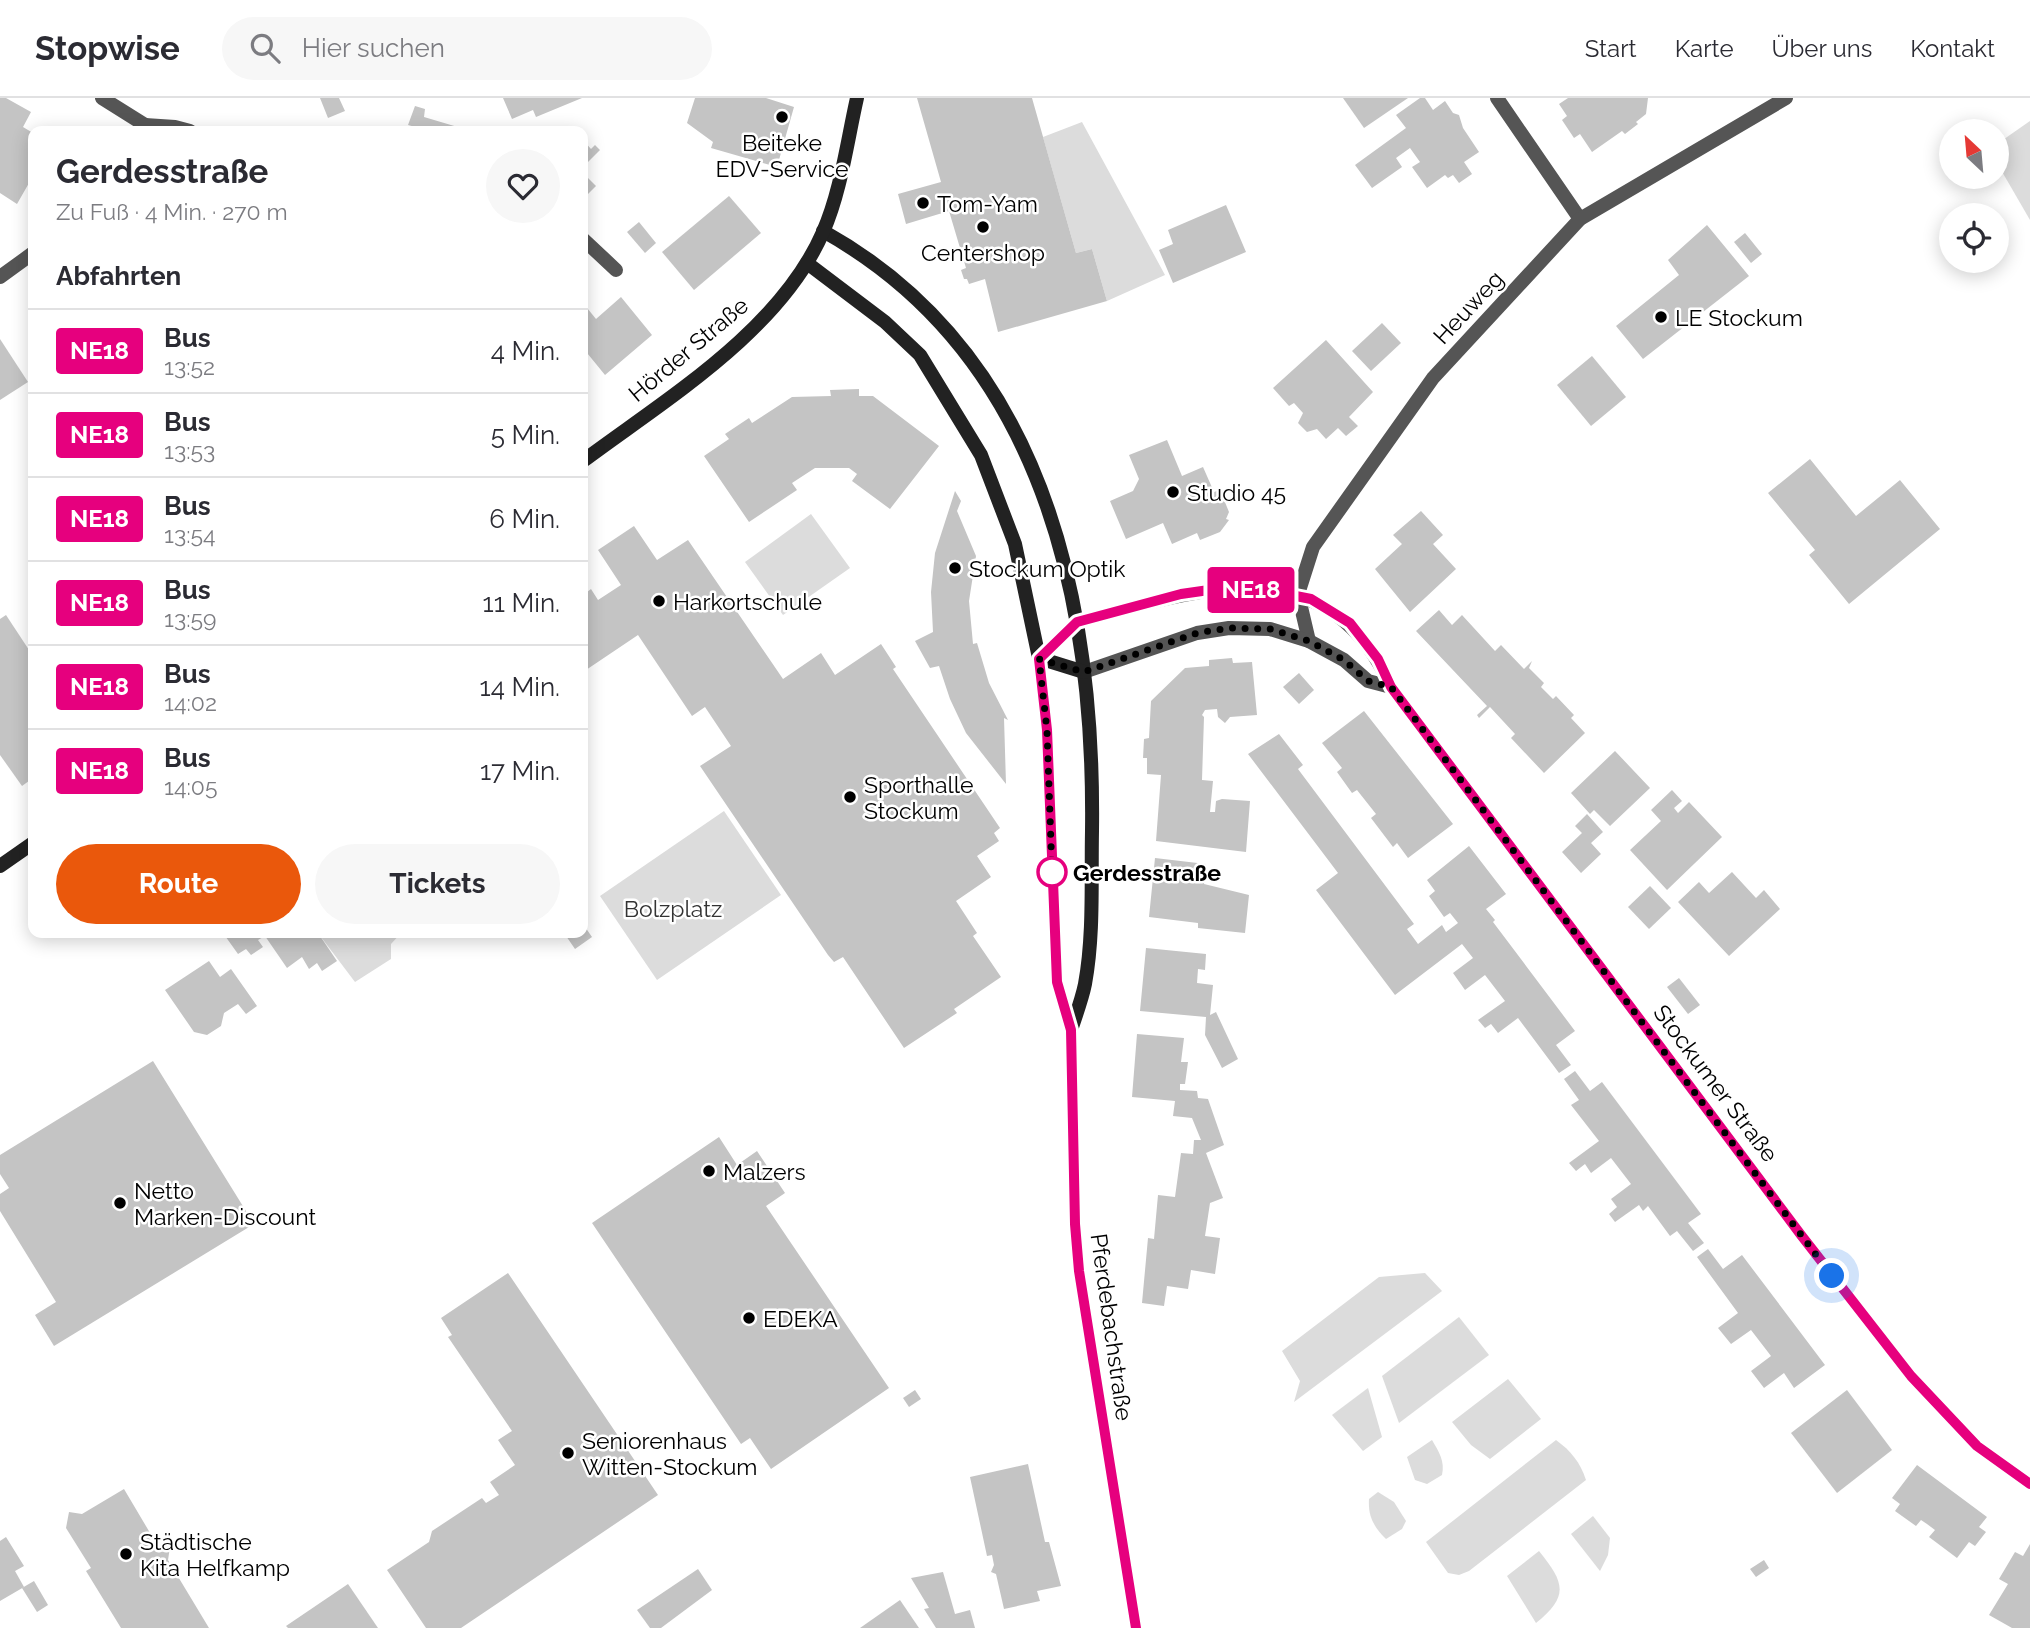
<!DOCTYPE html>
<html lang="de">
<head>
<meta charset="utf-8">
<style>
	:root { --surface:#fff; --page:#f7f7f7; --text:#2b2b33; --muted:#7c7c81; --line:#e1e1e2; --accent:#ea580c }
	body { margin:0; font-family:Raleway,sans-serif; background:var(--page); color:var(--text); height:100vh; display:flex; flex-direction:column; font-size:26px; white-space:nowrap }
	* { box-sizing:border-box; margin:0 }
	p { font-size:23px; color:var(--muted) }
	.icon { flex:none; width:38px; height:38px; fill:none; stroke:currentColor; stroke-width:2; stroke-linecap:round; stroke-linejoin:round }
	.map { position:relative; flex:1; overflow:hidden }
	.drawer { position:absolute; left:28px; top:28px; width:560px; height:812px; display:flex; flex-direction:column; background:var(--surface); border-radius:14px; box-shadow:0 4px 18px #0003 }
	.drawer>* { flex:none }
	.badge { padding:0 14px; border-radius:5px; font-size:24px; line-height:46px }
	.needle { width:46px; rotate:334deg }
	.controls { position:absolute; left:1939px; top:21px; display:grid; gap:14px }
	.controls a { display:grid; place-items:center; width:70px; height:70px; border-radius:50%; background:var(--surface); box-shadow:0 4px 18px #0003; font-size:35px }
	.you { position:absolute; width:35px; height:35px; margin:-18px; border:5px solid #fff; border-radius:50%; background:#1a73e8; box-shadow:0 0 0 10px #1a73e833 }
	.map>.badge { position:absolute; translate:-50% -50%; box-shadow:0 0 0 4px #fff }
	h2 { padding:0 28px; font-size:26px; line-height:63px }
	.round { display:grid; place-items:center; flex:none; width:74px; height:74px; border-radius:37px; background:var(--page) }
	.headline { display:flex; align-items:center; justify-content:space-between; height:119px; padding:0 28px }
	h1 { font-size:33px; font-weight:700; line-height:52px }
	.action { display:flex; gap:14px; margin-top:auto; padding:14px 28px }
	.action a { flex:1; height:80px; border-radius:42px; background:var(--accent); color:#fff; font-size:28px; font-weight:700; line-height:80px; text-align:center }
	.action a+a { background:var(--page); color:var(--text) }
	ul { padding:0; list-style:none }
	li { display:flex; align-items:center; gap:21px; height:84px; padding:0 28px; border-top:2px solid var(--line) }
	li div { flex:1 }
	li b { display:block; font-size:26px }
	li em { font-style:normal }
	li .badge { min-width:77px; font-weight:700; text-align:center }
	header { display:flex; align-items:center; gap:42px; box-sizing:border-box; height:98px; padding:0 35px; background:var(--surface); border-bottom:2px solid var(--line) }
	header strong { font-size:33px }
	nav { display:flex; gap:38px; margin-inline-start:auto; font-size:24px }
	.search { width:490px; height:63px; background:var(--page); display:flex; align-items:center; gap:18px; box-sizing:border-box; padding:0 24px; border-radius:38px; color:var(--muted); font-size:26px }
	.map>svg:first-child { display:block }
	.green { fill:#dcdcdc }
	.building { fill:#c4c4c4 }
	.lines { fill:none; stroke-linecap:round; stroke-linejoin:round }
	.minor { stroke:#555; stroke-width:14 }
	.secondary { stroke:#222; stroke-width:14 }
	.line-casing { stroke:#fff; stroke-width:16 }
	.line { stroke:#e6007e; stroke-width:10 }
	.walk { stroke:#000; stroke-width:7; stroke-dasharray:0 12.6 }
	.poi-dot { fill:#000; stroke:#fff; stroke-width:2.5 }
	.stop-dot { fill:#fff; stroke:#e6007e; stroke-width:3.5 }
	.labels { text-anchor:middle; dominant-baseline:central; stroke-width:5; stroke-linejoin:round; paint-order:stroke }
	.poi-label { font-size:23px; fill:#000; stroke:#fff; text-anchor:start }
	.street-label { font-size:23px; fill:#000; stroke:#fff }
	.stop-label { font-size:23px; font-weight:bold; fill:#000; stroke:#fff; text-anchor:start }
	.park-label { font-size:23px; fill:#333; stroke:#fff }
</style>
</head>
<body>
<header>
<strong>Stopwise</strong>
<div class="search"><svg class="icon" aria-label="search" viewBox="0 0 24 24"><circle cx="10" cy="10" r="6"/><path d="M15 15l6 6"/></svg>Hier suchen</div>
<nav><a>Start</a><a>Karte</a><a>Über uns</a><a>Kontakt</a></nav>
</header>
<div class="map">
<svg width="2030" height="1530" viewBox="0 0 2030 1530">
	<rect width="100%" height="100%" fill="#fff"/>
	<g class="green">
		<path d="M2030 23V122L1997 65V46Z"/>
		<path d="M1082 24 1165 177 1107 203 1092 151 1076 155 1043 39Z"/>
		<path d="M811 416 850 470 783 517 745 464Z"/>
		<path d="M724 713 781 797 657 882 600 798Z"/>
		<path d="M318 835H401L391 846V861L355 884Z"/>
		<path d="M1425 1175 1442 1193 1294 1304 1300 1283 1282 1253 1379 1179Z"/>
		<path d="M1459 1219 1489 1257 1399 1325 1382 1278Z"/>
		<path d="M1508 1281 1541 1321 1490 1361 1471 1347 1452 1324Z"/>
		<path d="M1368 1290 1382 1339 1363 1353 1332 1317Z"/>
		<path d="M1432 1342C1439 1354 1445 1363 1442 1377L1427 1386 1415 1382 1407 1359Z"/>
		<path d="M1556 1342C1571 1353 1580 1364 1586 1382L1469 1473 1459 1477 1448 1475 1426 1444Z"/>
		<path d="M1378 1394 1394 1404 1406 1423 1402 1431 1386 1441C1373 1428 1368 1418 1369 1401Z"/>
		<path d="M1593 1418 1610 1440 1608 1457 1600 1473 1571 1436Z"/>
		<path d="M1539 1453C1564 1484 1570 1498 1536 1525L1507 1478Z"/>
	</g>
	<g class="building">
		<path d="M0 0H6L31 14 23 29 33 35V78L17 106 0 95Z"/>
		<path d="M320 0H339L345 13 328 20Z"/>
		<path d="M503 0H582L536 19 533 12 512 21Z"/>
		<path d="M695 0H766L794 9 777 69 711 50 713 44 687 25Z"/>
		<path d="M917 0H1032L1076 155 1092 151 1107 203 998 234 985 181 969 186 967 181H964L961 172 966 170 949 113 906 126 898 96 941 84Z"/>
		<path d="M1343 0H1408L1364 30Z"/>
		<path d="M1420 0H1425L1433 12 1445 3 1453 15 1459 17 1463 30 1479 54 1464 64 1472 76 1459 85 1453 77 1448 80 1445 77 1427 90 1412 69 1420 64 1410 50 1396 60 1402 69 1372 90 1355 67 1406 30 1396 17Z"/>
		<path d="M1568 0H1648L1646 16 1636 24 1638 26 1625 36 1622 33 1592 54 1580 36 1574 40 1562 22 1567 18 1559 6Z"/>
		<path d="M415 8 425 11 424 19 461 30 460 33H417L419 30 408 27Z"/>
		<path d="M583 42 591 51 595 47 600 52 583 69Z"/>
		<path d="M583 75 596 88 583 101Z"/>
		<path d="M729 98 761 135 694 192 662 154Z"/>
		<path d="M1226 107 1246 154 1173 185 1159 152 1173 146 1168 132Z"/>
		<path d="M639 124 656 145 645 155 627 134Z"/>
		<path d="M1707 127 1749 178 1643 261 1616 228 1679 177 1668 162Z"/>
		<path d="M1745 135 1762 156 1751 165 1734 144Z"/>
		<path d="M621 199 652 237 605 277 583 250V205L596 221Z"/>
		<path d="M1382 225 1401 245 1371 273 1352 253Z"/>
		<path d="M0 241 28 284 0 302Z"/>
		<path d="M1326 242 1373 294 1349 319 1358 328 1346 338 1338 330 1326 341 1317 331 1307 334 1298 325 1303 315 1294 305 1289 308 1273 290Z"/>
		<path d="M1592 258 1626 299 1591 328 1557 287Z"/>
		<path d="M859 291V298H873L939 348 890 411 852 383 857 376 849 370H815L792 385 797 392 749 424 704 358 729 341 725 336 749 320 752 325 792 299 831 298 830 292Z"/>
		<path d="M1167 342 1182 378 1203 369 1214 394 1220 392 1229 414 1226 421 1229 422 1220 434 1200 442 1197 435 1172 446 1163 425 1126 441 1110 403 1133 393 1139 381 1129 357Z"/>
		<path d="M1810 361 1856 418 1900 382 1940 431 1849 506 1809 457 1815 452 1768 395Z"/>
		<path d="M955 393 961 403 957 413 976 458 969 503 973 546 977 545 989 585 1008 622 1004 620 1006 686 966 635 950 601 939 568 930 570 915 543 933 534 931 494 935 455Z"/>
		<path d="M1421 413 1443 437 1433 446 1456 471 1410 514 1375 471 1402 446 1393 437Z"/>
		<path d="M634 428 657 462 688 442 783 581 821 555 835 577 881 546 896 569 893 571 1000 730 994 735 999 743 977 758 991 779 956 803 977 835 973 838 1001 879 954 911 957 915 904 950 843 859 834 864 828 857 700 668 731 648 705 609 692 618 638 537 583 574V497L591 491 598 502 621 487 598 452Z"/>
		<path d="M1439 512 1452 527 1462 517 1495 553 1501 547 1524 571 1532 563 1529 570 1544 585 1541 589 1553 601 1556 598 1574 617 1571 620 1585 635 1544 675 1511 640 1515 636 1490 609 1479 620 1477 617 1487 608 1416 533Z"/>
		<path d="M6 517 33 558V680L22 688 0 657V521Z"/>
		<path d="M1232 560 1233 565 1252 564 1257 617 1230 619 1225 625 1218 619 1217 611 1205 612 1202 617 1204 619 1202 682 1213 683 1210 714H1215L1216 703 1222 701 1250 703 1246 754 1156 743 1161 677 1147 676V660H1143L1144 641 1149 640 1151 603 1185 570 1209 568V562Z"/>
		<path d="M1299 575 1314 592 1299 606 1283 589Z"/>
		<path d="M1364 613 1453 726 1408 760 1397 745 1393 749 1371 720 1376 716 1357 692 1352 695 1337 674 1342 670 1322 645Z"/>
		<path d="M1279 636 1303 667 1298 671 1414 826 1407 831 1418 846 1442 827 1446 834 1458 825 1450 815 1444 819 1429 798 1435 793 1427 782 1469 748 1506 796 1486 811 1495 822 1493 824 1575 933 1556 947 1571 967 1559 975 1518 920 1498 935 1491 926 1485 930 1478 922 1505 903 1485 877 1465 892 1453 875 1473 860 1462 846 1395 897 1316 792 1338 775 1248 656Z"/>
		<path d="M1615 653 1650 690 1610 728 1594 712 1590 716 1571 695Z"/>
		<path d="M1672 692 1682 703 1674 710 1678 715 1689 704 1722 739 1667 792 1630 752 1661 723 1651 712Z"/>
		<path d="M1587 716 1603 734 1591 745 1601 756 1581 775 1562 754 1582 735 1575 728Z"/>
		<path d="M1155 760 1206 766 1204 786 1249 797 1245 835 1198 830V825L1149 819Z"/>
		<path d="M1732 774 1756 800 1764 792 1780 811 1729 858 1678 804 1699 784 1709 795Z"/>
		<path d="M1650 788 1671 810 1649 831 1628 809Z"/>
		<path d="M583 826 592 839 575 851 564 835H583Z"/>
		<path d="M223 835H318L337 863 322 873 317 865 309 871 302 859 287 870 265 838 258 842 263 849 251 857 246 851 238 856Z"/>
		<path d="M1146 850 1206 856 1205 872 1198 871 1197 885 1213 887 1210 917 1216 914 1238 961 1222 970 1205 937 1206 919 1140 913Z"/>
		<path d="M209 863 220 879 231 871 257 908 246 916 238 906 224 915 221 928 207 937 194 934 165 892Z"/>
		<path d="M1679 880 1700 907 1688 916 1667 889Z"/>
		<path d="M1137 936 1184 940 1181 964H1188L1185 986H1180V992L1197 993 1198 1000 1208 1001 1224 1047 1206 1055 1223 1100 1210 1105 1205 1138 1220 1140 1215 1176 1191 1172 1188 1191 1167 1188 1164 1208 1142 1205 1148 1140 1154 1141 1158 1097 1175 1099 1181 1055 1193 1056 1194 1042H1201L1192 1020 1173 1018 1175 1003 1132 999Z"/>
		<path d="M153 963 254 1126 54 1248 35 1217 56 1204 0 1113V1096L9 1090 0 1076V1057Z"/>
		<path d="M1575 973 1590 993 1602 984 1701 1116 1688 1125 1704 1145 1693 1153 1677 1133 1670 1138 1648 1108 1643 1113 1639 1107 1615 1124 1609 1116 1617 1109 1611 1101 1631 1086 1611 1060 1591 1075 1585 1066 1576 1073 1569 1065 1599 1043 1571 1007 1579 1002 1564 981Z"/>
		<path d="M719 1039 737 1067 757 1053 785 1095 766 1108 889 1290 771 1371 750 1340 741 1346 592 1125Z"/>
		<path d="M1708 1151 1723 1171 1742 1157 1825 1267 1794 1290 1784 1275 1764 1290 1751 1273 1771 1258 1751 1232 1731 1246 1718 1230 1738 1215 1697 1159Z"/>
		<path d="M508 1175 658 1397 461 1530H426L387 1472 429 1444 432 1433 482 1400 486 1405 499 1397 490 1384 515 1367 498 1342 512 1333 448 1239 452 1237 441 1220Z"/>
		<path d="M915 1292 921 1301 909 1309 903 1300Z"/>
		<path d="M1847 1292 1892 1352 1837 1395 1791 1335Z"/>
		<path d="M1028 1366 1045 1444H1049L1061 1488 1037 1493 1040 1503 1004 1511 996 1476 991 1474 994 1467 992 1457 987 1458 970 1379Z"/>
		<path d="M1917 1367 1987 1419 1979 1429 1986 1434 1975 1448 1969 1444 1957 1460 1929 1439 1935 1432 1927 1426 1921 1422 1916 1428 1895 1413 1900 1406 1892 1400Z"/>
		<path d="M124 1391 156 1445 170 1449 168 1462 209 1530H121L86 1473 91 1470 66 1430 69 1414 82 1416Z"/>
		<path d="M6 1439 24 1468 15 1473 24 1489 0 1503V1443Z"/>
		<path d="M2030 1446V1530H2012L1989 1517 2008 1486 1999 1481 2015 1454 2023 1458Z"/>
		<path d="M1764 1462 1769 1470 1756 1479 1750 1471Z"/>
		<path d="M698 1471 712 1492 661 1530H650L637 1512Z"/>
		<path d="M943 1474 955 1516 970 1512 975 1530H936L924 1511 929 1510 911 1480Z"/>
		<path d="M34 1483 48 1507 37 1514 22 1490Z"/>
		<path d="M348 1486 378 1530H288L286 1528Z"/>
		<path d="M900 1502 919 1530H860Z"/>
	</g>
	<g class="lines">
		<g class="minor">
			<path d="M102 0 145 27 140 33"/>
			<path d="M1497 0 1580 121"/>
			<path d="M145 27 175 29 190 33"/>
			<path d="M583 141 616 172"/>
			<path d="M0 179 33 155"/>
			<path d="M1077 524C1196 492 1327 445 1391 589L1801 1137 1911 1278 1977 1348 2030 1386"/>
			<path d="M1309 543 1298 496 1313 449 1433 280 1580 121 1786 0"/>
			<path d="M1084 574 1197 535 1229 530 1270 531 1309 543 1344 562 1368 583 1391 589"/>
		</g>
		<g class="secondary">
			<path d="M823 133C1042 255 1095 500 1092 733 1091 783 1094 837 1085 886 1082 901 1076 917 1071 932"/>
			<path d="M807 165 885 224 920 257 981 357 1015 446 1039 560 1047 632 1057 884 1071 932 1075 1126 1079 1173 1136 1530"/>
			<path d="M583 363C666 301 780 233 823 134 841 93 847 44 857 0"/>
			<path d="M1039 560 1077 524"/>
			<path d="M1039 560 1084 574"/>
			<path d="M0 768 33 745"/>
		</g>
	</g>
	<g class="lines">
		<defs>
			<path id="line" d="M1136 1530 1079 1173 1075 1126 1071 932 1057 884 1047 632 1039 561 1077 524 1181 496 1209 492H1266L1311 501 1350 525 1378 561 1391 589 1801 1137 1911 1278 1977 1348 2030 1386"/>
		</defs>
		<use href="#line" class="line-casing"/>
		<use href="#line" class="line"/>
		<path class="walk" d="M1052 774 1047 632 1039 561 1084 574 1197 535 1229 530 1270 531 1309 543 1344 562 1368 583 1391 589 1832 1178"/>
	</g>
	<g class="poi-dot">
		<circle cx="782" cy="19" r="7"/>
		<circle cx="923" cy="105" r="7"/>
		<circle cx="983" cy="129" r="7"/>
		<circle cx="1661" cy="219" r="7"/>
		<circle cx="1173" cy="394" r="7"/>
		<circle cx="955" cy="470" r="7"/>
		<circle cx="659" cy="503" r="7"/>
		<circle cx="850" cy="699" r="7"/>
		<circle cx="709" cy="1073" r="7"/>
		<circle cx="120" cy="1105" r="7"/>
		<circle cx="749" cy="1220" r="7"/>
		<circle cx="568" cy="1355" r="7"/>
		<circle cx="126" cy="1456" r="7"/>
	</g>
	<circle class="stop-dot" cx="1052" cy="774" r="14"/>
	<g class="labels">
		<g class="poi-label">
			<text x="782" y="44" text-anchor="middle">Beiteke<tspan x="782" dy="26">EDV-Service</tspan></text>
			<text x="937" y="105">Tom-Yam</text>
			<text x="983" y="154" text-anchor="middle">Centershop</text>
			<text x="1675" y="219">LE Stockum</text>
			<text x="1187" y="394">Studio 45</text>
			<text x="969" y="470">Stockum Optik</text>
			<text x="673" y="503">Harkortschule</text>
			<text x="864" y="686">Sporthalle<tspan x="864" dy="26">Stockum</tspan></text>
			<text x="723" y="1073">Malzers</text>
			<text x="134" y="1092">Netto<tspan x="134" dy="26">Marken-Discount</tspan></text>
			<text x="763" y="1220">EDEKA</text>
			<text x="582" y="1342">Seniorenhaus<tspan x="582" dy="26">Witten-Stockum</tspan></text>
			<text x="140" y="1443">Städtische<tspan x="140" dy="26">Kita Helfkamp</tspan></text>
		</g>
		<g class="street-label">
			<text transform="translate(1468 209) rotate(-47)">Heuweg</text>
			<text transform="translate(688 251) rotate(-40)">Hörder Straße</text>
			<text transform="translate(1716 985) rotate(53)">Stockumer Straße</text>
			<text transform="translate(1112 1229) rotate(82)">Pferdebachstraße</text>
		</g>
		<g class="stop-label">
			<text x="1073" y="774">Gerdesstraße</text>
		</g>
		<g class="park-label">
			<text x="673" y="810">Bolzplatz</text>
		</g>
	</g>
</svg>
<div class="controls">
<a><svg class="needle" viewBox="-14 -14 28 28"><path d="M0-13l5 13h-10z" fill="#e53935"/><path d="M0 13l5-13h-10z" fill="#7c7c81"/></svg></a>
<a><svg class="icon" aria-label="locate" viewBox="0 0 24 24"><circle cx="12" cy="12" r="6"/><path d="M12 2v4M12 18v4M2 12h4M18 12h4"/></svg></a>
</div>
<div class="you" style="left:1832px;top:1178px"></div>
<b class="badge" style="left:1251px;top:492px;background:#e6007e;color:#fff">NE18</b>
<section class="drawer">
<div class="headline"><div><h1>Gerdesstraße</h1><p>Zu Fuß · 4 Min. · 270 m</p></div><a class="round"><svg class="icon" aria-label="heart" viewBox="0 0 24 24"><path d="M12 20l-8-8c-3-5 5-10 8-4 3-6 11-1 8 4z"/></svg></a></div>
<h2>Abfahrten</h2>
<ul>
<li><span class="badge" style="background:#e6007e;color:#fff">NE18</span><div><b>Bus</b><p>13:52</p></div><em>4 Min.</em></li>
<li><span class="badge" style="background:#e6007e;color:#fff">NE18</span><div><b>Bus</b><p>13:53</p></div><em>5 Min.</em></li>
<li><span class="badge" style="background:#e6007e;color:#fff">NE18</span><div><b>Bus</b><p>13:54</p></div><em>6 Min.</em></li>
<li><span class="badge" style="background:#e6007e;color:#fff">NE18</span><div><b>Bus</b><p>13:59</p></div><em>11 Min.</em></li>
<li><span class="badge" style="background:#e6007e;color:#fff">NE18</span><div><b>Bus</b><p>14:02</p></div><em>14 Min.</em></li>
<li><span class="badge" style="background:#e6007e;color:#fff">NE18</span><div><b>Bus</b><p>14:05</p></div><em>17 Min.</em></li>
</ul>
<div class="action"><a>Route</a><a>Tickets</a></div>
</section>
</div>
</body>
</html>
